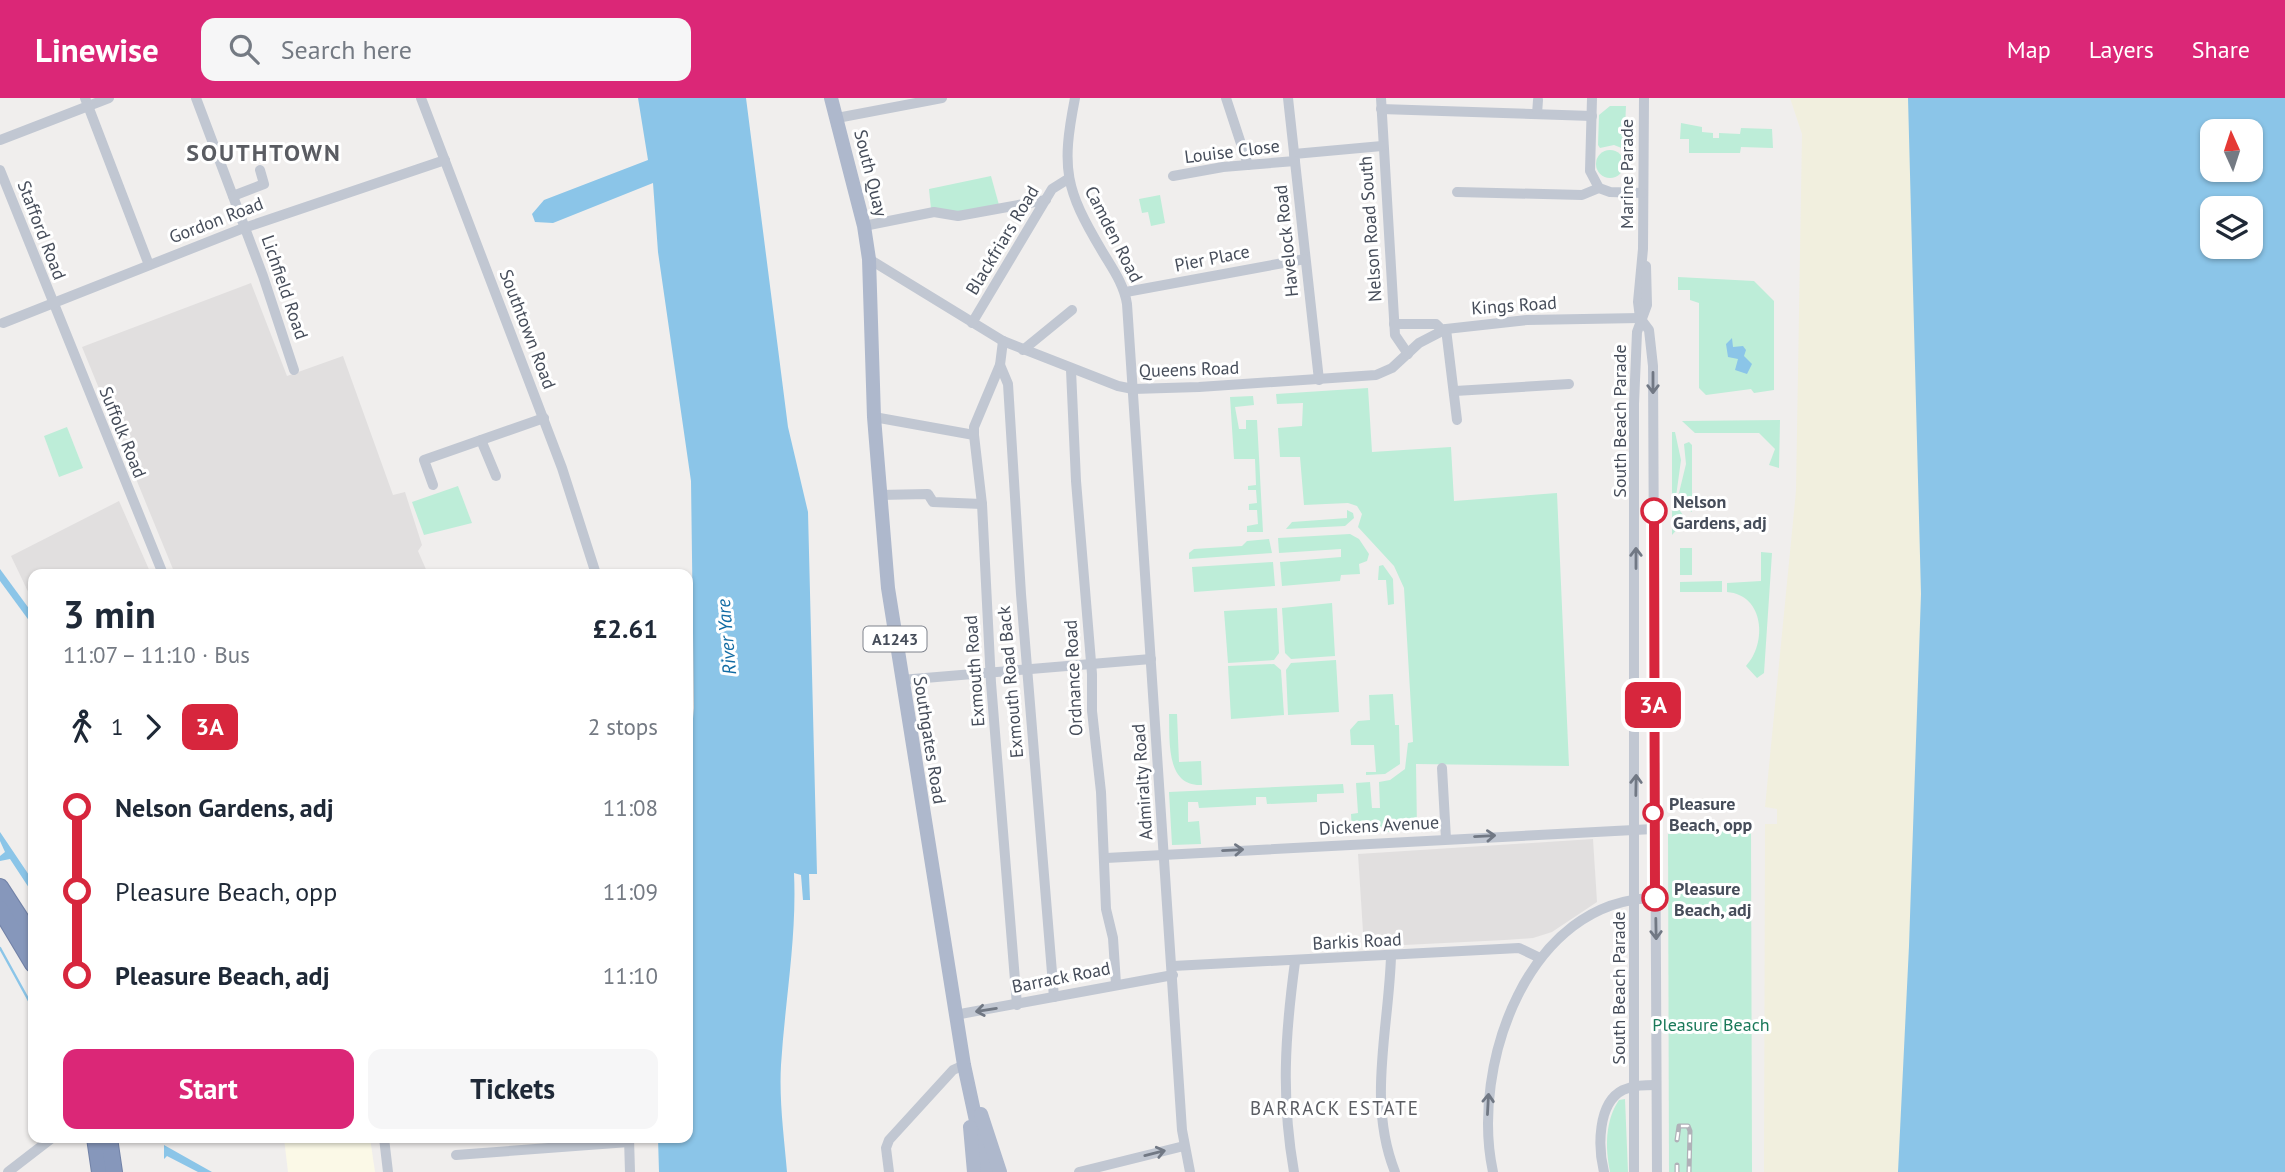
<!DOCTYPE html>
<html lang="en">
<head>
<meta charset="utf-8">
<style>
	:root { --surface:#fff; --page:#f6f6f7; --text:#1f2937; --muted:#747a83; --accent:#db2777 }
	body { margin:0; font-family:"PT Sans",sans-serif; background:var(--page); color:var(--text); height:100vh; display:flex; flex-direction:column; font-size:26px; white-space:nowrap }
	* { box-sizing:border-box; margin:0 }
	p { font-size:23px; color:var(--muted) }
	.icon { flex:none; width:38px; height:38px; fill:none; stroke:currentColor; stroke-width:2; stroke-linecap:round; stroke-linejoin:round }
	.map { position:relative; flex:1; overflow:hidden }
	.sheet { position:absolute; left:28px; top:471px; width:665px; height:574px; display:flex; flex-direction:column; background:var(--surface); border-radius:14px; box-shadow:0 2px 5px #0004 }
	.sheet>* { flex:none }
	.badge { padding:0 14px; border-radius:10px; font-size:24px; line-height:46px }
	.needle { width:46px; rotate:357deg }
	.buttons { position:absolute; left:2200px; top:21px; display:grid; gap:14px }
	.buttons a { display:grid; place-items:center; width:63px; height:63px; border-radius:14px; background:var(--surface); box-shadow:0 2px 5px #0004; font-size:35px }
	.map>.badge { position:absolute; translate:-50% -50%; box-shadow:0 0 0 4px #fff }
	.legs { display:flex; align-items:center; gap:10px; height:77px; padding:0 35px; font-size:23px }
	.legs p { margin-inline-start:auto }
	.headline { display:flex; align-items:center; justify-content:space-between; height:119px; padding:0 35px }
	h1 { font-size:38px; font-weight:700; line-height:52px }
	.cta { display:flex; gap:14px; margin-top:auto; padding:14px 35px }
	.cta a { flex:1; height:80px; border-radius:14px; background:var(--accent); color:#fff; font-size:28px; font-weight:700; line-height:80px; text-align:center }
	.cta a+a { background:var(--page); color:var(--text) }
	ul { padding:0 35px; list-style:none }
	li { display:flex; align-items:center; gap:24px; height:84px; font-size:26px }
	li i { display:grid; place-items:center; width:10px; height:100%; margin:0 9px; background:currentColor }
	li i::after { content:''; width:18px; height:18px; margin:-9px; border:5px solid; border-radius:50%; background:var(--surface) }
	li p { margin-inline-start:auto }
	li:first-child i { background:linear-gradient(#0000 50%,currentColor 0) }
	li:last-child i { background:linear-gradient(currentColor 50%,#0000 0) }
	header { display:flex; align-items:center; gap:42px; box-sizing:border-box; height:98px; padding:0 35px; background:var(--accent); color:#fff }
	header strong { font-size:33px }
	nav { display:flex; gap:38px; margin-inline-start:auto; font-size:24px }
	.search { width:490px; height:63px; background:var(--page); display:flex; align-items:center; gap:18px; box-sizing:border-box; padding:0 24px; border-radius:14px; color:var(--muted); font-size:26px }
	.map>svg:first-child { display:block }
	.commercial { fill:#fbf9e7 }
	.education { fill:#e1dfdf }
	.green { fill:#bdedd8 }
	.sand { fill:#f1efde }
	.water { fill:#8bc5e8; fill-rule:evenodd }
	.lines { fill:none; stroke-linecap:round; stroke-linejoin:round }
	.stream { stroke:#8bc5e8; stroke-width:2.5 }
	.highway-casing { stroke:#7282a7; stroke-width:18 }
	.minor { stroke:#c1c7d2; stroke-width:10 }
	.major { stroke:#aeb8cc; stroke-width:14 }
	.highway { stroke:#8697bb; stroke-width:16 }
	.rail-casing { stroke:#b0b1b8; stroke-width:5 }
	.rail { stroke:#fff; stroke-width:2.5; stroke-dasharray:8; stroke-linecap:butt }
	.oneway { stroke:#717884 }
	.line-1-casing { stroke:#fff; stroke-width:16 }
	.line-1 { stroke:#d7263d; stroke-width:10 }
	.stop-1-dot { fill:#fff; stroke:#d7263d; stroke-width:3.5 }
	.labels { text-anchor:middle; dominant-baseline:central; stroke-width:6; stroke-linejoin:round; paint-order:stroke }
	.shield { fill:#fff; stroke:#7e828c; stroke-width:2 }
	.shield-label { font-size:16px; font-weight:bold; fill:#464d5a }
	.street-label { font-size:18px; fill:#464d5a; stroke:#fff }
	.stop-label { font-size:18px; font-weight:bold; fill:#464d5a; stroke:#fff; text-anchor:start }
	.park-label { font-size:18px; fill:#1a795a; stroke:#fff }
	.water-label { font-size:19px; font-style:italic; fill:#116ba3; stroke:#fff }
	.neighbourhood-label { font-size:19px; letter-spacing:2px; fill:#5a5c62; stroke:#fff }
	.district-label { font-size:24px; font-weight:bold; letter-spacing:2px; fill:#5a5c62; stroke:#fff }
</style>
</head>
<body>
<header>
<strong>Linewise</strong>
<div class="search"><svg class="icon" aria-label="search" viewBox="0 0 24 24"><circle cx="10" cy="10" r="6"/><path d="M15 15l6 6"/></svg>Search here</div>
<nav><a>Map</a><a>Layers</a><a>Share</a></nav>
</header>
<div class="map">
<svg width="2285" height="1074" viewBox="0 0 2285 1074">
	<rect width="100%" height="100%" fill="#f0eeed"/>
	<path class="commercial" d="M284 1040H370L375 1074H288Z"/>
	<g class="education">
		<path d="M251 185 287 278 343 258 393 397 405 394 422 447 418 453 428 476H175L82 249Z"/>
		<path d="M119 403 151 476H33V504L11 458Z"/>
		<path d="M1593 741 1597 804 1552 834 1533 840 1505 842 1364 849 1358 756Z"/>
	</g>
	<g class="green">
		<path d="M1610 8H1626L1624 51 1614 47 1600 50 1598 47 1599 17Z"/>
		<path d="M1681 25 1702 29V34L1713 35V40H1719V35L1740 36 1741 30 1772 31 1773 50 1741 49 1740 55H1689V41H1680Z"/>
		<circle cx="1610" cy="66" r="14"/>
		<path d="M991 78 999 107 957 114 931 111 929 91Z"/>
		<path d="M1160 97 1165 125 1151 128 1148 114 1142 115 1139 101Z"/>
		<path d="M1678 179 1754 183 1774 203V292L1754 295 1751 291 1706 297 1699 290V205L1690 202V192H1678Z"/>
		<path d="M1368 290 1372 354 1451 349 1454 403 1557 395 1569 668 1416 666 1417 732 1352 736 1351 716 1358 715 1356 685 1370 684 1372 710H1380L1379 684 1390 682 1405 671 1408 645 1413 644 1404 490 1394 468 1358 429 1362 416 1357 408 1348 405 1304 407 1300 359H1280L1278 330 1302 328 1303 305 1277 306 1276 296Z"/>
		<path d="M1253 298 1254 307 1235 309 1239 331H1246V322H1257L1263 434H1247V428L1258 426 1257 412H1249V406L1257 405 1256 392H1248V388L1256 387 1255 361H1234L1230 299Z"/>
		<path d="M1780 322 1779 370 1769 367 1775 351 1759 335H1695L1682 323Z"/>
		<path d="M67 329 83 370 59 379 44 338Z"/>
		<path d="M1672 334H1675L1681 362 1675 406 1686 421 1672 437Z"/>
		<path d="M1689 344 1692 347V414L1682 408 1678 399 1686 366 1684 346Z"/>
		<path d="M458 388 472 425 424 437 412 404Z"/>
		<path d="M1347 412 1353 415 1354 420 1345 428 1286 431 1292 424 1347 420Z"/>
		<path d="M1350 436 1359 441 1369 456 1367 463 1359 466 1360 476 1341 477 1340 483 1282 488 1280 464 1341 459V451L1279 455 1278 440Z"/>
		<path d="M1269 441 1272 455 1189 461V455L1194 451 1242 448 1247 443Z"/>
		<rect x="1680" y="450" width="12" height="27"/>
		<path d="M1761 454 1772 455 1764 575 1757 580 1746 568C1767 546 1765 497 1727 494V485L1761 483Z"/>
		<path d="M1273 464 1275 488 1194 494 1192 469Z"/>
		<path d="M1383 467 1393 481 1394 506 1388 507 1386 482H1378L1379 468Z"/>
		<path d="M1722 483V494H1680V484Z"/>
		<path d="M1332 505 1335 558 1291 561 1285 555 1282 510Z"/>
		<path d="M1277 510 1279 555 1274 562 1228 565 1224 513Z"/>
		<path d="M1336 562 1339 614 1288 617 1286 572 1291 565Z"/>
		<path d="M1274 566 1281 572 1284 617 1231 621 1228 568Z"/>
		<path d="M1393 596 1395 627H1399L1400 666 1385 676 1366 677V674H1376L1374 647H1351L1350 632 1358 623 1370 622 1369 597Z"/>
		<path d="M1177 616 1179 664 1201 663 1202 687C1165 689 1170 641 1169 616Z"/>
		<path d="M1343 686 1344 695 1317 696V704L1267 706 1266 699H1256V707L1199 710 1198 704H1188V724L1199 723 1201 746 1172 747 1169 694Z"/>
		<path d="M1751 731 1752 1074H1669L1668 736Z"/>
		<path d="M1625 1001 1628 1074H1610C1605 1049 1605 1023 1619 1002Z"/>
	</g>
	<path class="sand" d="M1790 0H1988L1936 1074H1764L1765 726H1777V711L1765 709 1796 393 1802 36Z"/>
	<g class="water">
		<path d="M638 0H746L788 329 808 414 817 776H809L810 802H803L801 777 794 775C797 839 785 903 781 967 779 1003 784 1038 787 1074H659L658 1040H688V673L694 610 691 383 658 154 653 85 553 125 535 124 532 116 544 102 648 62Z"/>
		<path d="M1908 0H2285V1074H1898L1909 848 1921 496ZM2212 33H2250V72H2212ZM2212 110H2250V149H2212Z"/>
		<path d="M1732 240 1733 249 1743 248 1746 252 1744 258 1752 266 1747 276 1735 272 1738 261 1728 259 1726 246Z"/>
		<path d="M0 471 33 516V528L0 483Z"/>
		<path d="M0 734 33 783V796L10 761 0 763V758L5 754 0 743Z"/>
		<path d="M164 1047 212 1074H198L167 1058 164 1061Z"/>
	</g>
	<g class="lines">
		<path class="stream" d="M0 850 33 910"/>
		<defs>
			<g id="highway">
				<path d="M0 789 33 840"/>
				<path d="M0 811 33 866"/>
				<path d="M95 1040 100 1074"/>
				<path d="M109 1040 114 1074"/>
			</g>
		</defs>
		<use href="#highway" class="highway-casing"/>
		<g class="minor">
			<path d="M85 0 149 167"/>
			<path d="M196 0 263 178 294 272"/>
			<path d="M421 0 562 370 596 476"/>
			<path d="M1075 0C1061 71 1065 91 1102 153 1112 170 1124 186 1127 206L1182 1032 1190 1074"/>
			<path d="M1226 0 1248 67"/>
			<path d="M1288 0 1319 282"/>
			<path d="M1381 0 1395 237 1408 256"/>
			<path d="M1592 0 1590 73 1599 90"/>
			<path d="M1644 0 1643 151 1638 204 1640 220 1649 232 1653 268 1657 1074"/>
			<path d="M1381 11 1592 18"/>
			<path d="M1537 16 1538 2"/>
			<path d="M837 20 942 0"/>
			<path d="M0 42 109 0"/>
			<path d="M1294 56 1382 48"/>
			<path d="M0 72 163 476"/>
			<path d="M1173 78 1223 69 1295 63"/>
			<path d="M1457 94 1582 97 1599 90 1610 94 1642 95"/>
			<path d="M233 98 264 86 260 72"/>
			<path d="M864 128 934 114 958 118 1046 102"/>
			<path d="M869 161 1003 243 1118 288 1133 291 1199 289 1376 277 1392 270 1419 245 1446 231 1527 222 1640 220"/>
			<path d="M1126 194 1305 161"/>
			<path d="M3 225 241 131 445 62"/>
			<path d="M972 225 1052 91 1068 81"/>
			<path d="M1394 226H1436L1443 233"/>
			<path d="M1446 231 1457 322"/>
			<path d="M1003 243 1000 267 974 329V337L982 406 991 585 1017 907"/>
			<path d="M1023 252 1072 212"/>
			<path d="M1000 267 1008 286 1021 496 1054 899"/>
			<path d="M1071 272 1076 383 1092 576V613L1101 694 1106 811 1113 840 1116 886"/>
			<path d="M1455 293 1569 286"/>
			<path d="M874 319 974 337"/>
			<path d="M481 342 496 378"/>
			<path d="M433 387 424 362 544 320"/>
			<path d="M879 397 928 396 933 404 982 406"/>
			<path d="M901 582 1151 561"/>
			<path d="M1442 670 1446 741"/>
			<path d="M1106 760 1653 731"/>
			<path d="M1391 858C1389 930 1367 1004 1395 1074"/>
			<path d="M1173 868 1519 850 1540 860"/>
			<path d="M955 917 1173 877"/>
			<path d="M384 1040 388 1074"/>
			<path d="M629 1040 630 1074"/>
			<path d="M456 1057 629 1044"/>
			<path d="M8 1074 52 1040"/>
			<path d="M889 1074 886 1050 889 1042 953 972 964 967"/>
			<path d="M1079 1074 1184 1048"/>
			<path d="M1294 1074C1281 1000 1285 938 1295 864"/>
			<path d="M1493 1074C1470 968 1528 801 1655 800"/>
			<path d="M1604 1074C1598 1050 1597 1005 1623 992 1634 987 1645 987 1656 987"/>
			<path d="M1634 1074V306L1637 234 1647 207 1646 168"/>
		</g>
		<g class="major">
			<path d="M831 0 864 128 869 161 874 319 888 490 964 967 987 1074"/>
			<path d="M981 1016 1000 1074"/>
			<path d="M970 1029 974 1074"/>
		</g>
		<use href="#highway" class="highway"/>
		<defs>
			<g id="rail">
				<path d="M1677 1042 1679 1028H1688L1690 1033 1689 1074"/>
				<path d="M1677 1067V1074"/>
			</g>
		</defs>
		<use href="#rail" class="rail-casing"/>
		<use href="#rail" class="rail"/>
	</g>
	<defs><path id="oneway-shaft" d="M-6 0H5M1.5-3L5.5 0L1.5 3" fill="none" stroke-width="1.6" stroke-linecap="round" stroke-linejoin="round" transform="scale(1.75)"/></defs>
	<g class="oneway">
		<use href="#oneway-shaft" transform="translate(1653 285) rotate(90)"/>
		<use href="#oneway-shaft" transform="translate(1636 460) rotate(-90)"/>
		<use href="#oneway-shaft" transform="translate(1636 687) rotate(-89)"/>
		<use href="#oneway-shaft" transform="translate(1485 738) rotate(-3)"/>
		<use href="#oneway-shaft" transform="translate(1233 752) rotate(-3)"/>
		<use href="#oneway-shaft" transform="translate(1656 831) rotate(89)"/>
		<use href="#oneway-shaft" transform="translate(986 912) rotate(171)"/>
		<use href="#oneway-shaft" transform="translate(1488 1006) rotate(-87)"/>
		<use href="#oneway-shaft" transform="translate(1155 1055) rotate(-14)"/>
	</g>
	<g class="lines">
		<defs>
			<path id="line-1" d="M1654 413 1655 800"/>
		</defs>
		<use href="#line-1" class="line-1-casing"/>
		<use href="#line-1" class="line-1"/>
	</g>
	<g class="stop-1-dot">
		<circle cx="1654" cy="413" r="12"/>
		<circle cx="1653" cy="715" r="9"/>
		<circle cx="1655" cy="800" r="12"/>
	</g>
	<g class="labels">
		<rect class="shield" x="863.5" y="528.5" width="63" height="25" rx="5"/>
		<g class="shield-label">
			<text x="895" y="541">A1243</text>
		</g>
		<g class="street-label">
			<text transform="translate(1232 53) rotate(-7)">Louise Close</text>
			<text transform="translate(871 75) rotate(76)">South Quay</text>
			<text transform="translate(1626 76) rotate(-90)">Marine Parade</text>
			<text transform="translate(216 122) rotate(-21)">Gordon Road</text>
			<text transform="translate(1370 131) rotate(-94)">Nelson Road South</text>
			<text transform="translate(42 132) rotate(69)">Stafford Road</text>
			<text transform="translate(1114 136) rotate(63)">Camden Road</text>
			<text transform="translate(1002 142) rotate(-59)">Blackfriars Road</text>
			<text transform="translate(1286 143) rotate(-96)">Havelock Road</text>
			<text transform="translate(1212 160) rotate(-11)">Pier Place</text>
			<text transform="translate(285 189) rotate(71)">Lichfield Road</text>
			<text transform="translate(1514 207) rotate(-4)">Kings Road</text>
			<text transform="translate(528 231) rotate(69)">Southtown Road</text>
			<text transform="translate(1189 271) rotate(-2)">Queens Road</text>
			<text transform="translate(1619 323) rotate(-90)">South Beach Parade</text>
			<text transform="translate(123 334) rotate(68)">Suffolk Road</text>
			<text transform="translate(974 573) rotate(-94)">Exmouth Road</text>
			<text transform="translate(1073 580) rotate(-93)">Ordnance Road</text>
			<text transform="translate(1010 584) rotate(-95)">Exmouth Road Back</text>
			<text transform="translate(930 642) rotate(81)">Southgates Road</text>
			<text transform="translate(1142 684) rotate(-94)">Admiralty Road</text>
			<text transform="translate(1379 727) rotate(-3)">Dickens Avenue</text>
			<text transform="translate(1357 843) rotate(-3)">Barkis Road</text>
			<text transform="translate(1061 879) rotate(-11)">Barrack Road</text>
			<text transform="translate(1618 890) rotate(-90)">South Beach Parade</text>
		</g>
		<g class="stop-label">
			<text x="1673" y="403">Nelson<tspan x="1673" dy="21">Gardens, adj</tspan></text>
			<text x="1669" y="705">Pleasure<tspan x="1669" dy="21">Beach, opp</tspan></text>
			<text x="1674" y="790">Pleasure<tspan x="1674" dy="21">Beach, adj</tspan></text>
		</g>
		<g class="park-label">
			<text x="1711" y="926">Pleasure Beach</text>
		</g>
		<g class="water-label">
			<text transform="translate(726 539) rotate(-95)">River Yare</text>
		</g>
		<g class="neighbourhood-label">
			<text x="1335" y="1010">BARRACK ESTATE</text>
		</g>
		<g class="district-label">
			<text x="264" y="54">SOUTHTOWN</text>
		</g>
	</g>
</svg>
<div class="buttons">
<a><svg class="needle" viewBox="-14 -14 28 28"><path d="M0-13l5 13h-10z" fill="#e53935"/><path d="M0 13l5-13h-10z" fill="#747a83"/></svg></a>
<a><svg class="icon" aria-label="layers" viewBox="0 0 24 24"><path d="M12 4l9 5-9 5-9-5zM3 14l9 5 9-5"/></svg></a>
</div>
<b class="badge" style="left:1653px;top:607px;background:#d7263d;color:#fff">3A</b>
<section class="sheet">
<div class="headline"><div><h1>3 min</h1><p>11:07 – 11:10 · Bus</p></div><b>£2.61</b></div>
<div class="legs"><svg class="icon" aria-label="walk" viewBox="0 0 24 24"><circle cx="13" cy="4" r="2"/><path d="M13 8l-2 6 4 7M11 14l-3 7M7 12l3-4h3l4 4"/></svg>1<svg class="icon" aria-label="forward" viewBox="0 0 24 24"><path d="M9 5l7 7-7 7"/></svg><b class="badge" style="background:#d7263d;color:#fff">3A</b><p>2 stops</p></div>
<ul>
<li><i style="color:#d7263d"></i><b>Nelson Gardens, adj</b><p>11:08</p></li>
<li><i style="color:#d7263d"></i><span>Pleasure Beach, opp</span><p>11:09</p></li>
<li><i style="color:#d7263d"></i><b>Pleasure Beach, adj</b><p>11:10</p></li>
</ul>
<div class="cta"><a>Start</a><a>Tickets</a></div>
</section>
</div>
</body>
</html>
